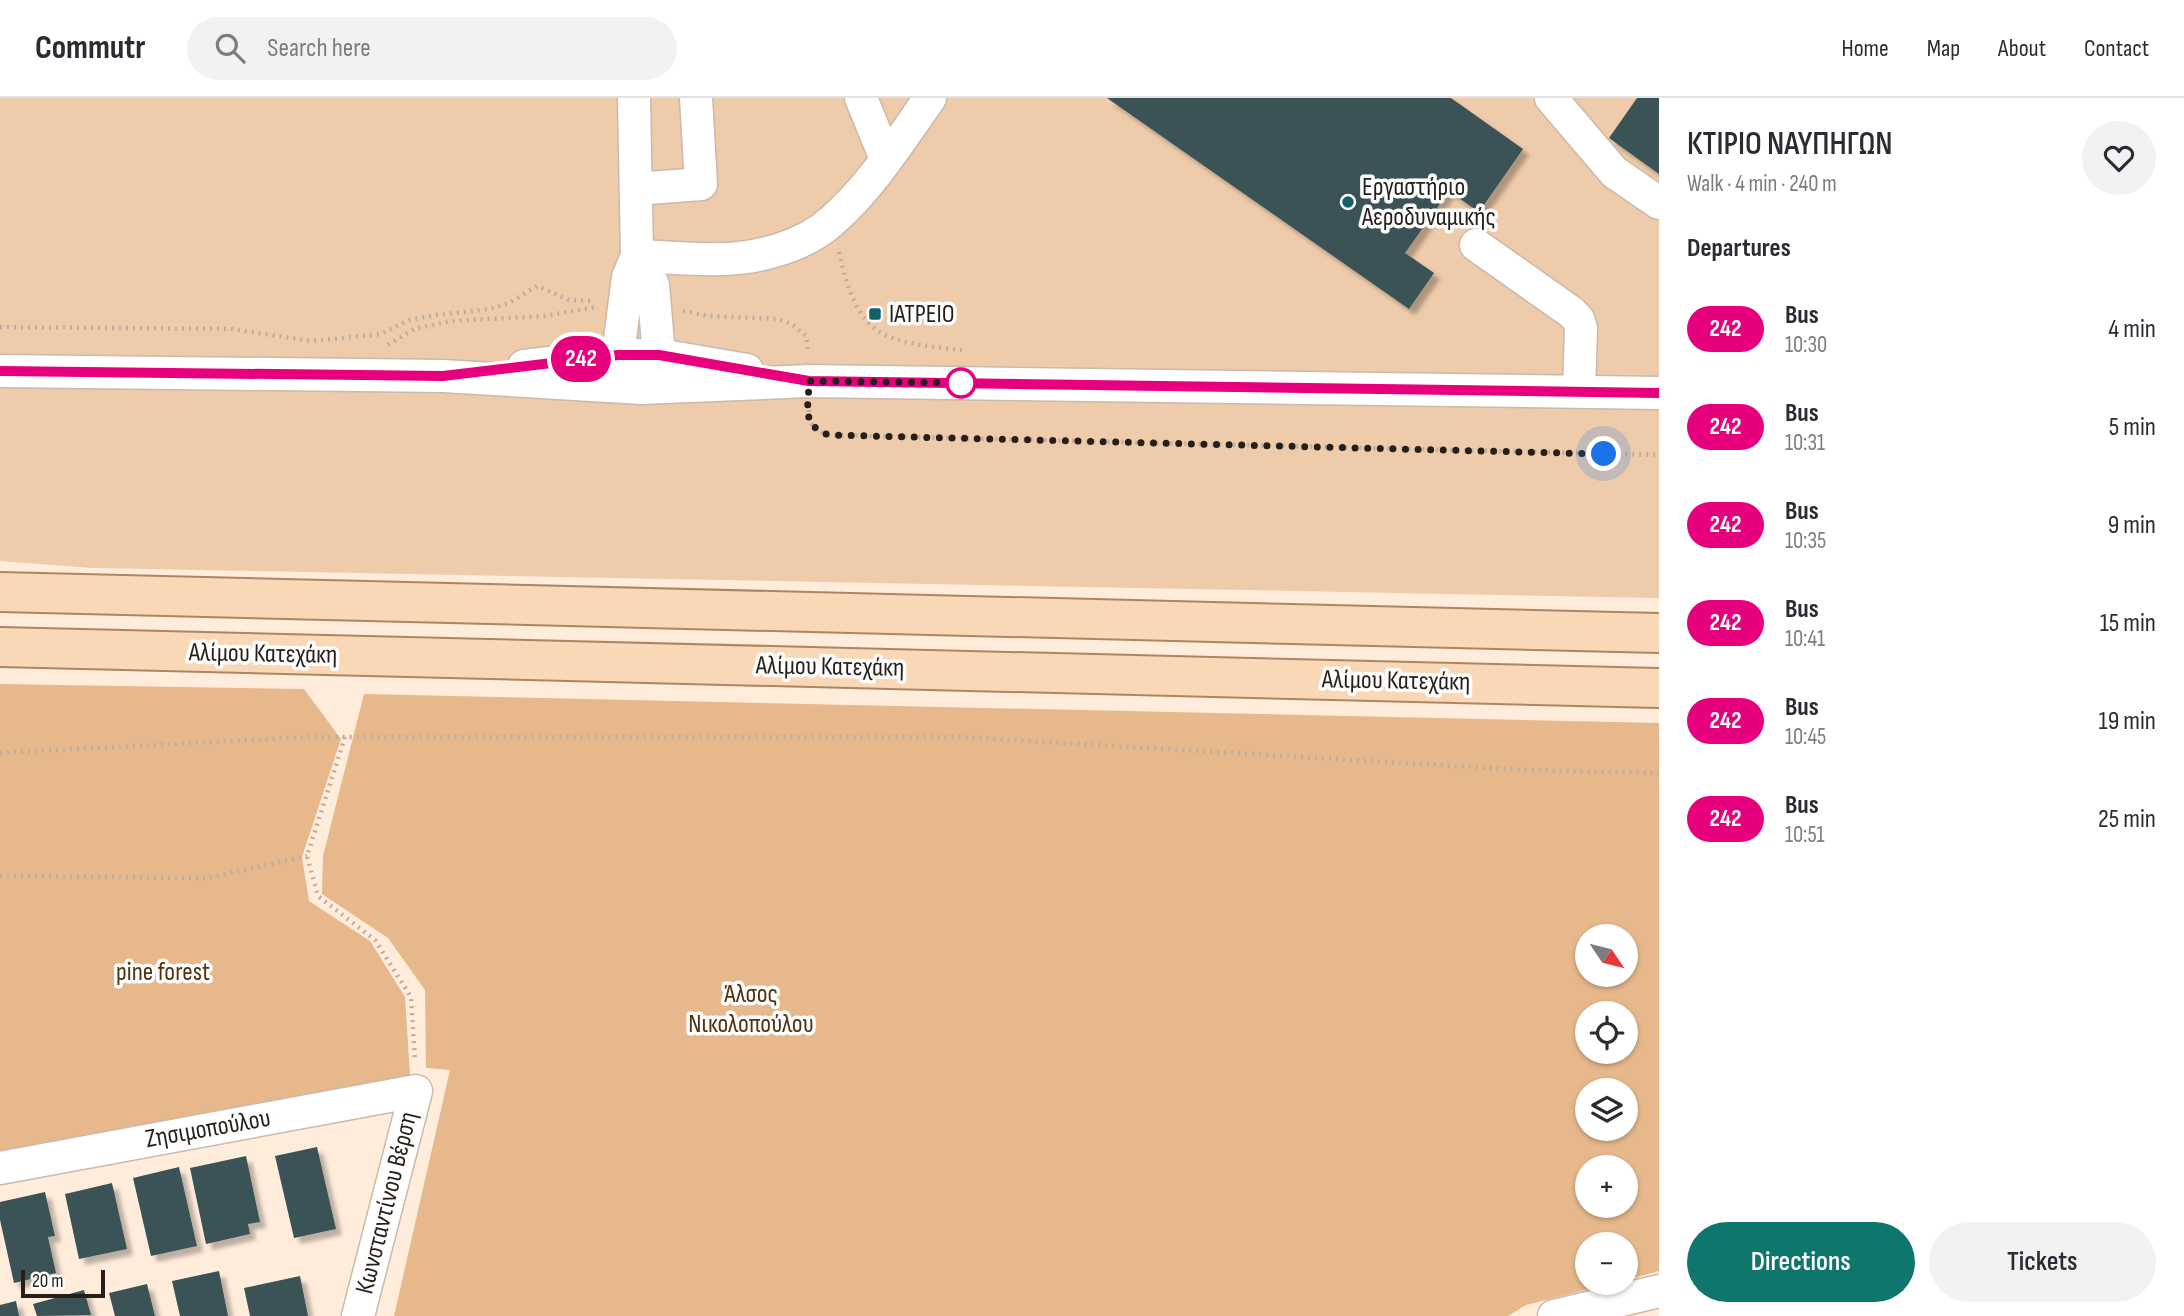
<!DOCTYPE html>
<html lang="en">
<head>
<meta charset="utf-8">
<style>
	:root { --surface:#fff; --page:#f2f2f3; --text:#2b2b33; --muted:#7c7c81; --line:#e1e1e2; --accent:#0f766e }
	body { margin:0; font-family:"Sofia Sans Condensed",sans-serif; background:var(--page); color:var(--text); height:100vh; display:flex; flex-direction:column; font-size:26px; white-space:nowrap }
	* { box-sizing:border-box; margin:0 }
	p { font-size:23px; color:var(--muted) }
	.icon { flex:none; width:38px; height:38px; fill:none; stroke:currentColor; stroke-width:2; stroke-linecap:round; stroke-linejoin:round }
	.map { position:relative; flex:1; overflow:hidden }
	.sheet { display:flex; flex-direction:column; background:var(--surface); width:525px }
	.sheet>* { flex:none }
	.badge { padding:0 14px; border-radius:23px; font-size:24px; line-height:46px }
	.needle { width:46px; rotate:125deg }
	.controls { position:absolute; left:1575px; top:826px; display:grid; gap:14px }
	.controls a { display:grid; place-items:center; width:63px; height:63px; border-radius:50%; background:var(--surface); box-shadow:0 2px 5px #0004; font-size:35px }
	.scale { position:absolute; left:21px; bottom:18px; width:84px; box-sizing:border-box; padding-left:7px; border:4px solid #261f19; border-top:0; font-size:19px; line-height:24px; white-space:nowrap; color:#261f19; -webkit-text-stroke:5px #fdfdfd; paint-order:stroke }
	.you { position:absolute; width:35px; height:35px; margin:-18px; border:5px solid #fff; border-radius:50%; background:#1a73e8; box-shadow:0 0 0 10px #1a73e833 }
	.map>.badge { position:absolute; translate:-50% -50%; box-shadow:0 0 0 4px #fff }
	h2 { padding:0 28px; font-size:26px; line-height:63px }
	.round { display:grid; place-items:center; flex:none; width:74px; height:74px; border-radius:37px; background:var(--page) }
	.head { display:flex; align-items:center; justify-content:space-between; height:119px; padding:0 28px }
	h1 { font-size:33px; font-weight:600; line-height:52px }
	.primary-button { display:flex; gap:14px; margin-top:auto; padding:14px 28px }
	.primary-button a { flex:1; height:80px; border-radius:42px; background:var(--accent); color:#fff; font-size:28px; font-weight:600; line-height:80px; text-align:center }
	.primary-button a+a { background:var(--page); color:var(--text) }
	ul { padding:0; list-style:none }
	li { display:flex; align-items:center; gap:21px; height:98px; padding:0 28px }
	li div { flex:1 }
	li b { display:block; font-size:26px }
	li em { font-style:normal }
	li .badge { min-width:77px; font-weight:700; text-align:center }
	header { display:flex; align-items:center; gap:42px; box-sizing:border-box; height:98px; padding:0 35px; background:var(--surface); border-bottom:2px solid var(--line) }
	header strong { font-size:33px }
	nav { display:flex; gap:38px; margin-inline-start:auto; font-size:24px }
	.search { width:490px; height:63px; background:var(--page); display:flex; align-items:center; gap:18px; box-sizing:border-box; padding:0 24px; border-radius:38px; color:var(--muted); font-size:26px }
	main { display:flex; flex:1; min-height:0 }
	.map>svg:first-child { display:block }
	.green { fill:#eecbaa }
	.forest { fill:#e6b88c; fill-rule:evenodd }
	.building { fill:#3a5356; filter:url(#shadow) }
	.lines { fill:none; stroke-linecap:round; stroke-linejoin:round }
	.minor-casing { stroke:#cbb9a9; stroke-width:35 }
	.major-casing { stroke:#ad8661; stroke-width:42 }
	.path { stroke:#bdaea0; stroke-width:4.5; stroke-dasharray:2 5; stroke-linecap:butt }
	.minor { stroke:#fff; stroke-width:32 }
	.major { stroke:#f9d8b8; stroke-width:38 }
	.line-casing { stroke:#fff; stroke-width:16 }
	.line { stroke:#e6007e; stroke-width:10 }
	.walk { stroke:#261f19; stroke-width:7; stroke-dasharray:0 12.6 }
	.poi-dot { fill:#116168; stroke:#fdfdfd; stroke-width:2.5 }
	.stop-dot { fill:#fff; stroke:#e6007e; stroke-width:3.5 }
	.labels { text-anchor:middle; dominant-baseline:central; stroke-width:7; stroke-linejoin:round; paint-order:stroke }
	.poi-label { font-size:26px; fill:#261f19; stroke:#fdfdfd; text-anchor:start }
	.street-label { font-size:26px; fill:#261f19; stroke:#fdfdfd }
	.park-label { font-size:26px; fill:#523310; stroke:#fdfdfd }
</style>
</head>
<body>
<header>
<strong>Commutr</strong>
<div class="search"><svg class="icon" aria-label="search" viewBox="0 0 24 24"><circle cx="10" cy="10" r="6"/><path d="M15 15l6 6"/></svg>Search here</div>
<nav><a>Home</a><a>Map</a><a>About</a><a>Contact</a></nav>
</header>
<main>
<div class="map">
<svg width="1659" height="1218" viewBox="0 0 1659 1218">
	<defs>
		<filter id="shadow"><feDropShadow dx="6" dy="6" stdDeviation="2" flood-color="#0004"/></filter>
	</defs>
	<rect width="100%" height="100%" fill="#ffecdb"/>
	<path class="green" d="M0 0H1659V500L93 470 0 463Z"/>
	<g class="forest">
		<path d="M0 586 304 591 341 641 302 759 309 803 370 843 405 899 411 993 0 1069Z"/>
		<path d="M364 596 1659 625V1173L1626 1182V1146H1587V1185H1613L1526 1207 1508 1218H394L450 972 426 970 425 892 388 840 322 796 323 758ZM1587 838H1626V877H1587ZM1587 915H1626V954H1587ZM1587 992H1626V1031H1587ZM1587 1069H1626V1108H1587Z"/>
	</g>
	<g class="building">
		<path d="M1107 0H1451L1523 51 1479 114 1449 93 1405 155 1434 175 1409 211Z"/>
		<path d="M1637 0H1659V76L1609 40Z"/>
		<path d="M317 1049 336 1131 294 1140 275 1058Z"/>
		<path d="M246 1058 260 1124 248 1126 250 1136 206 1146 190 1070Z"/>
		<path d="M179 1069 197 1148 151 1158 133 1080Z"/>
		<path d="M112 1085 127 1151 79 1161 65 1096Z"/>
		<path d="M45 1094 55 1138 48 1139 56 1175 14 1185 0 1122V1104Z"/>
		<path d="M219 1173 228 1218H180L172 1183Z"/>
		<path d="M300 1178 308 1218H250L244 1190Z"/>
		<path d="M147 1186 155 1218H115L109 1195Z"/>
		<path d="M84 1192 91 1217 37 1218 33 1206Z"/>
		<path d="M16 1203 19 1218H0V1207Z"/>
	</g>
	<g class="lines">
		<defs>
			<g id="minor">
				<path d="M634 0 637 158 628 179 618 257 641 290 659 257 653 187 637 158"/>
				<path d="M861 0 886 61"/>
				<path d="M1551 0 1614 74 1659 105"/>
				<path d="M636 91 701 86 696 0"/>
				<path d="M1476 147 1571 214 1578 221 1581 230 1579 293"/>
				<path d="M637 158C666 159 695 162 723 161 760 160 805 148 833 122 871 89 901 41 930 0"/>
				<path d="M524 268 618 257H659L747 272"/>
				<path d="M0 273 443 278 641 290 809 283 1659 295"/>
				<path d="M0 1070 416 993 358 1218"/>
				<path d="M1554 1218 1659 1193"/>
			</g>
			<g id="major">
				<path d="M0 494 1659 535"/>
				<path d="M0 549 1659 590"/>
			</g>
		</defs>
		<use href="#minor" class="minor-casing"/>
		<use href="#major" class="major-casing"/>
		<g class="path">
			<path d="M1432 117 1452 131"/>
			<path d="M839 154C858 239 880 244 962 252"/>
			<path d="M683 213 709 218 778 221 792 226 806 238 808 255"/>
			<path d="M0 229 232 231 311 243 381 236 409 222 436 217 490 211 509 205 537 188 569 202 595 203"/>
			<path d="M388 247 414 231 451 223 545 218 596 209"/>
			<path d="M809 312V322L815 332 829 337 1659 357"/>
			<path d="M345 639 307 758 318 798 375 842 411 899 415 964"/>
			<path d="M0 655 307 639H961L1524 672 1659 675"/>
			<path d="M0 778 208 780 307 758"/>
		</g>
		<use href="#minor" class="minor"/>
		<use href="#major" class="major"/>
	</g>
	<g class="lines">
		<defs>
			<path id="line" d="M0 273 443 278 618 257H659L809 283 1659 295"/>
		</defs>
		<use href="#line" class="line-casing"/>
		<use href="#line" class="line"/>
		<path class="walk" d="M961 285H974L809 283C809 309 800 327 829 337L1604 356"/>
	</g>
	<g class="poi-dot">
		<circle cx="1348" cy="104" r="7"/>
		<rect x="868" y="209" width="14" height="14" rx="3.5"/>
	</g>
	<circle class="stop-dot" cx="961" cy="285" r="14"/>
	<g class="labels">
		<g class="poi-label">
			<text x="1362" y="89">Εργαστήριο<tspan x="1362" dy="30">Αεροδυναμικής</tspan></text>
			<text x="889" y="216">ΙΑΤΡΕΙΟ</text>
		</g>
		<g class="street-label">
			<text transform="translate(263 556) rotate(1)">Αλίμου Κατεχάκη</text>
			<text transform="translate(830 569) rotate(1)">Αλίμου Κατεχάκη</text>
			<text transform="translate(1396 583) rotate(1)">Αλίμου Κατεχάκη</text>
			<text transform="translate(208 1031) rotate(-10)">Ζησιμοπούλου</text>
			<text transform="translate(387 1105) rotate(-76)">Κωνσταντίνου Βέρση</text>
		</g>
		<g class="park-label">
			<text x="163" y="874">pine forest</text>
			<text x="751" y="896">Άλσος<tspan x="751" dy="30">Νικολοπούλου</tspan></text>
		</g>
	</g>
</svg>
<div class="controls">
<a><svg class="needle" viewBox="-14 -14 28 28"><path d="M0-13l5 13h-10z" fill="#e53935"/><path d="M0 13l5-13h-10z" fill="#7c7c81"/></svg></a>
<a><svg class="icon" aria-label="locate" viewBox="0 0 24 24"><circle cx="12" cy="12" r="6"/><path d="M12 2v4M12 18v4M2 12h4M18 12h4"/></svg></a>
<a><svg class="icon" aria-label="layers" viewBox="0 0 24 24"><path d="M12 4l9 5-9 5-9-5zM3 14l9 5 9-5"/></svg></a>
<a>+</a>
<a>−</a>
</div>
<div class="scale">20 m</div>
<div class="you" style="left:1604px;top:356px"></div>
<b class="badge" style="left:581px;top:261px;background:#e6007e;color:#fff">242</b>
</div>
<section class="sheet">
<div class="head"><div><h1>ΚΤΙΡΙΟ ΝΑΥΠΗΓΩΝ</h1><p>Walk · 4 min · 240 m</p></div><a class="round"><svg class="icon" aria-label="heart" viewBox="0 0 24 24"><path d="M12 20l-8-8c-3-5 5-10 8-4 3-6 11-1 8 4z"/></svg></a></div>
<h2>Departures</h2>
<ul>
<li><span class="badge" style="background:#e6007e;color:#fff">242</span><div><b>Bus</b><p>10:30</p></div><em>4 min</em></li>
<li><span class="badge" style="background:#e6007e;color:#fff">242</span><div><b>Bus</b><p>10:31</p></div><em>5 min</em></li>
<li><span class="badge" style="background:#e6007e;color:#fff">242</span><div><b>Bus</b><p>10:35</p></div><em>9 min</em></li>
<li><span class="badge" style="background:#e6007e;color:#fff">242</span><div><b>Bus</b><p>10:41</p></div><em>15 min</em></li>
<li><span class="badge" style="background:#e6007e;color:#fff">242</span><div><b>Bus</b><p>10:45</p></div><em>19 min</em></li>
<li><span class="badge" style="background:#e6007e;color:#fff">242</span><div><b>Bus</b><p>10:51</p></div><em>25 min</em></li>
</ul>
<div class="primary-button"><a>Directions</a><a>Tickets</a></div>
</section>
</main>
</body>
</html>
